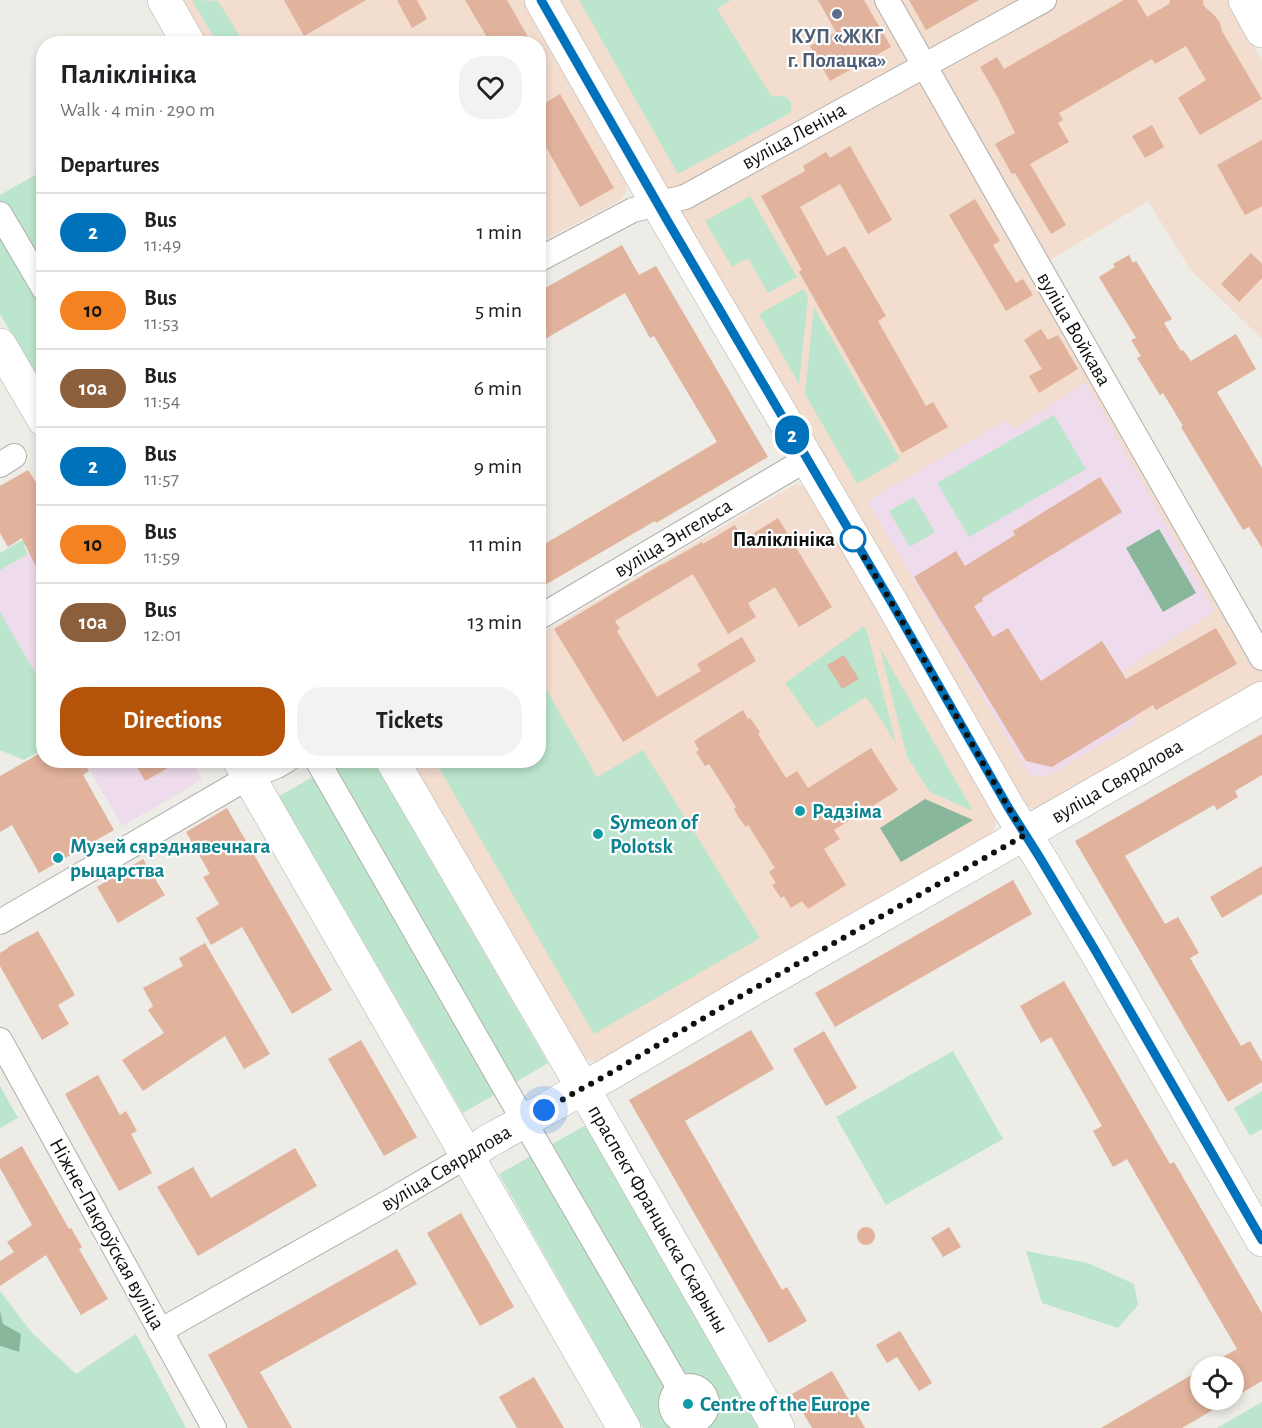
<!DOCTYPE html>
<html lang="en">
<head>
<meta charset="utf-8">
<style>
	:root { --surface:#fff; --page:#f2f2f2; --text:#202124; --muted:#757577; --line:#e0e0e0; --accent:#b45309 }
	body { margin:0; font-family:"Alegreya Sans",sans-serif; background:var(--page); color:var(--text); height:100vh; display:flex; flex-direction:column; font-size:22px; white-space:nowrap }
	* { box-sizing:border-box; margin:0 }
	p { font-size:20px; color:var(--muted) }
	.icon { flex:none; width:33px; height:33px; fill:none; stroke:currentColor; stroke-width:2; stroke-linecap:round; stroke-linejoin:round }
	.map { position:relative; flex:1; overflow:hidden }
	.panel { position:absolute; left:36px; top:36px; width:510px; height:732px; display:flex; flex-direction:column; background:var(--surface); border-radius:24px; box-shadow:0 3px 9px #0003 }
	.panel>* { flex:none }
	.badge { padding:0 12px; border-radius:20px; font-size:21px; line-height:39px }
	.fabs { position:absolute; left:1190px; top:1356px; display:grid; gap:12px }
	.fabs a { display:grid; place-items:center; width:54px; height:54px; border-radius:50%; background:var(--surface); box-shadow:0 3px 9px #0003; font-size:30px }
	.you { position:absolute; width:30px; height:30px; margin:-15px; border:4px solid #fff; border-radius:50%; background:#1a73e8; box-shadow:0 0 0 9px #1a73e833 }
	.map>.badge { position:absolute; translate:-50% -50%; box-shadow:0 0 0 3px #fff }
	h2 { padding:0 24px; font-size:22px; line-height:54px }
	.round { display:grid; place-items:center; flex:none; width:63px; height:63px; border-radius:24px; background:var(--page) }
	.head { display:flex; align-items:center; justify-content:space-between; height:102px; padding:0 24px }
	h1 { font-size:28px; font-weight:700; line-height:45px }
	.primary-button { display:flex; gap:12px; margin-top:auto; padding:12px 24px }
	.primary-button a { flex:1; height:69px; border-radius:24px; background:var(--accent); color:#fff; font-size:24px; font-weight:700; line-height:69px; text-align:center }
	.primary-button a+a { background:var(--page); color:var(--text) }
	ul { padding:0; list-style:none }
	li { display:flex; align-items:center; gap:18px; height:78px; padding:0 24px; border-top:2px solid var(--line) }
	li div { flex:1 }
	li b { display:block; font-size:22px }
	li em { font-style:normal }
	li .badge { min-width:66px; font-weight:700; text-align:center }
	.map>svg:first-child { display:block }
	.commercial { fill:#f2ddcf }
	.education { fill:#eedbeb }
	.green { fill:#bbe6cd }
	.forest { fill:#89b79c }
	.building { fill:#e1b29c }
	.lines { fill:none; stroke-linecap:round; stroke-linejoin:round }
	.street-casing { stroke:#b0afab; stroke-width:26 }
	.secondary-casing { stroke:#b0afab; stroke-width:34 }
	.street { stroke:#fff; stroke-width:24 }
	.secondary { stroke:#fff; stroke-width:33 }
	.line-casing { stroke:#fff; stroke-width:14 }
	.line { stroke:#0072bc; stroke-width:9 }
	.walk { stroke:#10100e; stroke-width:6; stroke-dasharray:0 10.8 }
	.service-dot { fill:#5c6f8a; stroke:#fff; stroke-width:2 }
	.stop-dot { fill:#fff; stroke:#0072bc; stroke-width:3 }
	.culture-dot { fill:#0f9aa8; stroke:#fff; stroke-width:2 }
	.labels { text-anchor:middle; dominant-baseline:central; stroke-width:4.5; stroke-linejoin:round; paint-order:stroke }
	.service-label { font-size:21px; font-weight:bold; fill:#4e5e75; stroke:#fff }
	.street-label { font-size:21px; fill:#10100e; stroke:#fff }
	.stop-label { font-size:21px; font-weight:bold; fill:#10100e; stroke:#fff; text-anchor:end }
	.culture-label { font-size:21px; font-weight:bold; fill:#0d838f; stroke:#fff; text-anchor:start }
</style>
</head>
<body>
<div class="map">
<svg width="1262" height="1428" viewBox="0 0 1262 1428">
	<rect width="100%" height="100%" fill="#edece7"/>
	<g class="commercial">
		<path d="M182 0H524L624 177 627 184 626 191 623 197 617 202 539 243 538 44H160L195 23Z"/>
		<path d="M558 0H1227L1262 61V339L1190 269 1148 201 1047 262 1262 644V682L1037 809 1024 806Z"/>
		<path d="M798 484 803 486 807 489 884 619 994 813 996 821 995 827 992 833 987 837 603 1059 595 1062 586 1059 579 1052 409 761 538 760 539 635 792 486Z"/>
	</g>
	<g class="education">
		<path d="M1086 382 1215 611 1125 670 1137 723 1048 776H1030L867 501 1007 420 1014 429Z"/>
		<path d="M43 537V747L0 729V570L29 553 26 547Z"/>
		<path d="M85 761H191L202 780 122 826Z"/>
	</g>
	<g class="green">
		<path d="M192 0 218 1 244 43H217Z"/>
		<path d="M579 0H731L717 9 772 97C784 93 796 98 790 113L678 174Z"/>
		<path d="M37 174 43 186V389L0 314V195Z"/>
		<path d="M750 196 797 277 768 293 748 258 732 267 705 221Z"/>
		<path d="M804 289 808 297 799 384 759 314Z"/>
		<path d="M814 307 900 459 857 484 805 394Z"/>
		<path d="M1054 415 1086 469 969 537 937 483Z"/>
		<path d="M914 497 935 532 910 547 889 511Z"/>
		<path d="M26 538 29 543 24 546 28 554 0 570V553Z"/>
		<path d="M0 612 43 687V749L24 760 0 750Z"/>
		<path d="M864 626 867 632 896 743 866 697 817 728 785 683Z"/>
		<path d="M880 648 973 811 930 792 907 757Z"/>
		<path d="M539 677 597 777 643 750 760 938 594 1034 435 761 538 760Z"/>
		<path d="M341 761H373L548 1063 463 1113 279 796Z"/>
		<path d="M953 1051 1003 1139 886 1205 836 1117Z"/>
		<path d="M0 1086 18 1118 0 1128Z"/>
		<path d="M1262 1091V1129L1250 1136 1234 1108Z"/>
		<path d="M586 1125 759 1428H643L499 1174Z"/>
		<path d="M1026 1251 1088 1263 1134 1284 1138 1305 1118 1328 1042 1303Z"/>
		<path d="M0 1291 32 1333 76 1374 136 1334 186 1428H0V1346L18 1352 3 1324 0 1311Z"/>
		<path d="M1262 1402V1428H1217Z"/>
	</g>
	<g class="forest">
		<path d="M1159 529 1196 593 1163 612 1126 548Z"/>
		<path d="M925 799 973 820 901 862 880 828Z"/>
		<path d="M0 1311 3 1324 21 1334 19 1352 0 1346Z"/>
	</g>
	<g class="building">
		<path d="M284 0H366L304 36Z"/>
		<path d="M397 0H417L427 19 412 28Z"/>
		<path d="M465 0H507L532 44H491Z"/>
		<path d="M818 0H864L891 47 830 81 810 46 836 32Z"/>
		<path d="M909 0H979L926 30Z"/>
		<path d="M1124 0H1137L1147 17 1169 4 1170 0H1203L1204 6 1215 16 1220 23 1222 31 1262 99 1200 135 1178 98 1206 80 1186 46 1155 64 1152 59 1059 113 1063 120 1058 123 1069 142 1030 164 1066 225 1051 234 1015 173 1012 174 995 144 1015 133 998 98 980 67 997 57 1004 69Z"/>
		<path d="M560 94 614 188 580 207 538 133V107Z"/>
		<path d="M1152 125 1164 147 1145 158 1132 136Z"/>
		<path d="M1262 140V206L1245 215 1217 165Z"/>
		<path d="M850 146 892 220 868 234 840 184 800 207 827 256 845 246 886 316 878 321 926 406 933 402 948 427 902 453 799 272 802 270 761 196 805 171 803 166 826 152 830 158Z"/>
		<path d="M975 199 1000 241 993 245 1016 283 1023 279 1033 295 1006 311 949 215Z"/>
		<path d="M622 245 639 275 656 266 768 457 656 523 655 521 538 589V548L717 442 654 336 650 338 625 293 538 343V292Z"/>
		<path d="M1251 253 1262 264V278L1239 302 1221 284Z"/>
		<path d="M1129 255 1133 263 1136 261 1172 319 1164 323 1181 351 1183 350 1191 361 1236 334 1256 369 1217 392 1262 468V548L1249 527 1243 530 1181 427 1183 426 1163 393 1160 395 1137 358 1141 356 1131 340 1136 338 1099 277 1115 267 1113 264Z"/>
		<path d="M1041 329 1048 340 1058 335 1078 369 1039 393 1029 376 1042 369 1024 340Z"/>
		<path d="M28 470 44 495V583L22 538 8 547 0 533V486Z"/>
		<path d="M1100 477 1122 512 982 598 983 601 974 606 993 637 1008 628 1041 681 1102 641 1126 679 1216 628 1237 664 1156 710 1153 705 1052 767 1026 761 914 577 956 551 965 566 1015 535 1013 531Z"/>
		<path d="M778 518 832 607 799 627 775 587 748 603 756 617 728 634 693 574 615 621 620 629 617 631 657 697 701 671 697 664 742 637 756 661 623 742 554 629 662 564V565L702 542 703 544 735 525 744 539Z"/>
		<path d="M844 655 859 679 842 689 827 665Z"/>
		<path d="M743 710 748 719 750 718 760 732 758 734 786 778 797 771 808 788 871 748 898 790 834 830 840 839 824 849 846 885 808 909 802 901 791 908 784 896 781 898 772 885 776 883 769 872 775 868 748 825 746 827 739 818 734 809 736 807 709 764 705 766 696 752 699 750 694 741Z"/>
		<path d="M1262 734V775L1235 791 1238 797 1217 810 1214 805 1125 856 1165 924 1178 917 1199 953 1190 958 1241 1046 1250 1041 1262 1062V1082L1228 1102 1075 841Z"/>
		<path d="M44 751V760H83L89 771 83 775 114 830 39 873 12 825 0 832V776Z"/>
		<path d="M133 760H182L145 781Z"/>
		<path d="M227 808 332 990 292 1014 242 927 211 945 196 918 219 904 203 877 210 874 186 832Z"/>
		<path d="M143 859 165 895 118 923 97 887Z"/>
		<path d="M1262 866V894L1222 918 1210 897Z"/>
		<path d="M1013 880 1032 914 835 1027 815 993Z"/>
		<path d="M38 931 75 995 58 1005 69 1024 42 1040 0 966V953L8 948V947Z"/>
		<path d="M205 943 270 1054 244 1069 225 1036 143 1091 122 1060 164 1033 148 1010 153 1006 143 988 183 966 179 958Z"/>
		<path d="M1064 981 1170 1164 1174 1162 1262 1313V1381L1233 1398V1366H1207L1237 1349 1127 1159 1113 1167 1093 1131 1102 1126 1051 1037 1041 1043 1020 1006Z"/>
		<path d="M751 1030 774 1069 685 1121 782 1290 787 1287 807 1321 769 1343 629 1100Z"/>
		<path d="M824 1031 857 1088 826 1106 793 1049Z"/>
		<path d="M361 1040 417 1137 384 1156 328 1059Z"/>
		<path d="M98 1075 120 1115 126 1111 137 1131 131 1134 152 1173 119 1191 65 1094Z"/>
		<path d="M22 1146 69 1229 71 1228 82 1247 79 1249 108 1299 81 1315 46 1255 0 1286V1261L14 1252 7 1242 32 1225 0 1168V1159Z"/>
		<path d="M295 1148 317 1186 198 1256 157 1187 193 1167 211 1198Z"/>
		<path d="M461 1213 514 1307 480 1326 427 1233Z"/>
		<path d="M949 1227 961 1247 943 1257 931 1238Z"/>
		<circle cx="866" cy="1236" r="9"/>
		<path d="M397 1249 417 1284 260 1372 292 1428H248L208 1355Z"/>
		<path d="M900 1331 932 1383 919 1391 897 1357 887 1363 876 1345Z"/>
		<path d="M1200 1370V1400H1230L1182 1428H1101Z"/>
		<path d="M832 1371 850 1402 865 1428H812L792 1394Z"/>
		<path d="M534 1377 564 1428H517L499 1397Z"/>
	</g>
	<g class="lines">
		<defs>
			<g id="street">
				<path d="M887 0 1262 658"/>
				<path d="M0 214 44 289"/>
				<path d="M538 260 633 210 685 197 1044 0"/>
				<path d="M0 465 14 456"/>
				<path d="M538 618 807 459"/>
				<path d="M317 760 509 1095 679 1388"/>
				<path d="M0 922 249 777 277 766 287 760"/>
				<path d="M0 1040 214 1428"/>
				<path d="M160 1331 394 1199 467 1156"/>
				<circle cx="689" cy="1404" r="18"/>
			</g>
			<g id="secondary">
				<path d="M164 0 189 44"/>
				<path d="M541 0 657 203 890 600 1008 807 1040 858 1095 950 1262 1240"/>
				<path d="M1245 0 1262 31"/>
				<path d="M0 345 44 420"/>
				<path d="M239 760 624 1428"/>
				<path d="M392 760 583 1088 778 1428"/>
				<path d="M467 1156 487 1142 583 1088 609 1074 746 993 1262 698"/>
			</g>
		</defs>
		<use href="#street" class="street-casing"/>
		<use href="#secondary" class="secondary-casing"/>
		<use href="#street" class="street"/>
		<use href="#secondary" class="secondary"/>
	</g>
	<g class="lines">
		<defs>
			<path id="line" d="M541 0 667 220 890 600 1008 807 1040 858 1095 950 1262 1240"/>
		</defs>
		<use href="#line" class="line-casing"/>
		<use href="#line" class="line"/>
		<path class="walk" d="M544 1110 583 1088 609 1074 746 993 1025 835 1008 807 890 600 853 539"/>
	</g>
	<circle class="service-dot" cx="837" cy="14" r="6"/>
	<circle class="stop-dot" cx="853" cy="539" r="12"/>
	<g class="culture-dot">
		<circle cx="800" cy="811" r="6"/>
		<circle cx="598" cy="834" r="6"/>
		<circle cx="58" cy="858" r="6"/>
		<circle cx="688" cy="1404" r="6"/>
	</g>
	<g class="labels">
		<g class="service-label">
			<text x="837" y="36">КУП «ЖКГ<tspan x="837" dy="24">г. Полацка»</tspan></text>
		</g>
		<g class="street-label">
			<text transform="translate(794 136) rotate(-29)">вуліца Леніна</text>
			<text transform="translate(1074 329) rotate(60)">вуліца Войкава</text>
			<text transform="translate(673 538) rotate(-31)">вуліца Энгельса</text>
			<text transform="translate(1117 781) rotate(-30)">вуліца Свярдлова</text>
			<text transform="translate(446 1168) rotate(-31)">вуліца Свярдлова</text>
			<text transform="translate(658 1219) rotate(60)">праспект Францыска Скарыны</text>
			<text transform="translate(107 1234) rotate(61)">Ніжне-Пакроўская вуліца</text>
		</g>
		<g class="stop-label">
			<text x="835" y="539">Паліклініка</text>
		</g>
		<g class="culture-label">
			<text x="812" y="811">Радзіма</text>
			<text x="610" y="822">Symeon of<tspan x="610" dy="24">Polotsk</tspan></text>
			<text x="70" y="846">Музей сярэднявечнага<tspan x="70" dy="24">рыцарства</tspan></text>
			<text x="700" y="1404">Centre of the Europe</text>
		</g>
	</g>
</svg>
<div class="fabs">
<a><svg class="icon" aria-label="locate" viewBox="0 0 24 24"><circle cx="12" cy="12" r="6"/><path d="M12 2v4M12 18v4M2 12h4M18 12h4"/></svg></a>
</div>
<div class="you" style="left:544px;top:1110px"></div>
<b class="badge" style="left:792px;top:435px;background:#0072bc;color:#fff">2</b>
<section class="panel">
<div class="head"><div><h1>Паліклініка</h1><p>Walk · 4 min · 290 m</p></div><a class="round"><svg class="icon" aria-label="heart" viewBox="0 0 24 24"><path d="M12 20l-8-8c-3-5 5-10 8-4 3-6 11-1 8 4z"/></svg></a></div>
<h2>Departures</h2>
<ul>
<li><span class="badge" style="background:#0072bc;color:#fff">2</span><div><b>Bus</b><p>11:49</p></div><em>1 min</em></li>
<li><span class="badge" style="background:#f58220;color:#111">10</span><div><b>Bus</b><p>11:53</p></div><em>5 min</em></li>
<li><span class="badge" style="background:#8b5e3c;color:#fff">10а</span><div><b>Bus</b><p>11:54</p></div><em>6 min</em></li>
<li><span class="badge" style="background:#0072bc;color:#fff">2</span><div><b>Bus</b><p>11:57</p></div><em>9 min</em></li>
<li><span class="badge" style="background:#f58220;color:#111">10</span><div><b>Bus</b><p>11:59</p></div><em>11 min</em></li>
<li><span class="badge" style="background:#8b5e3c;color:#fff">10а</span><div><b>Bus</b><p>12:01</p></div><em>13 min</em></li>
</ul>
<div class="primary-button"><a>Directions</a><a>Tickets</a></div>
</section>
</div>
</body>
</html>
